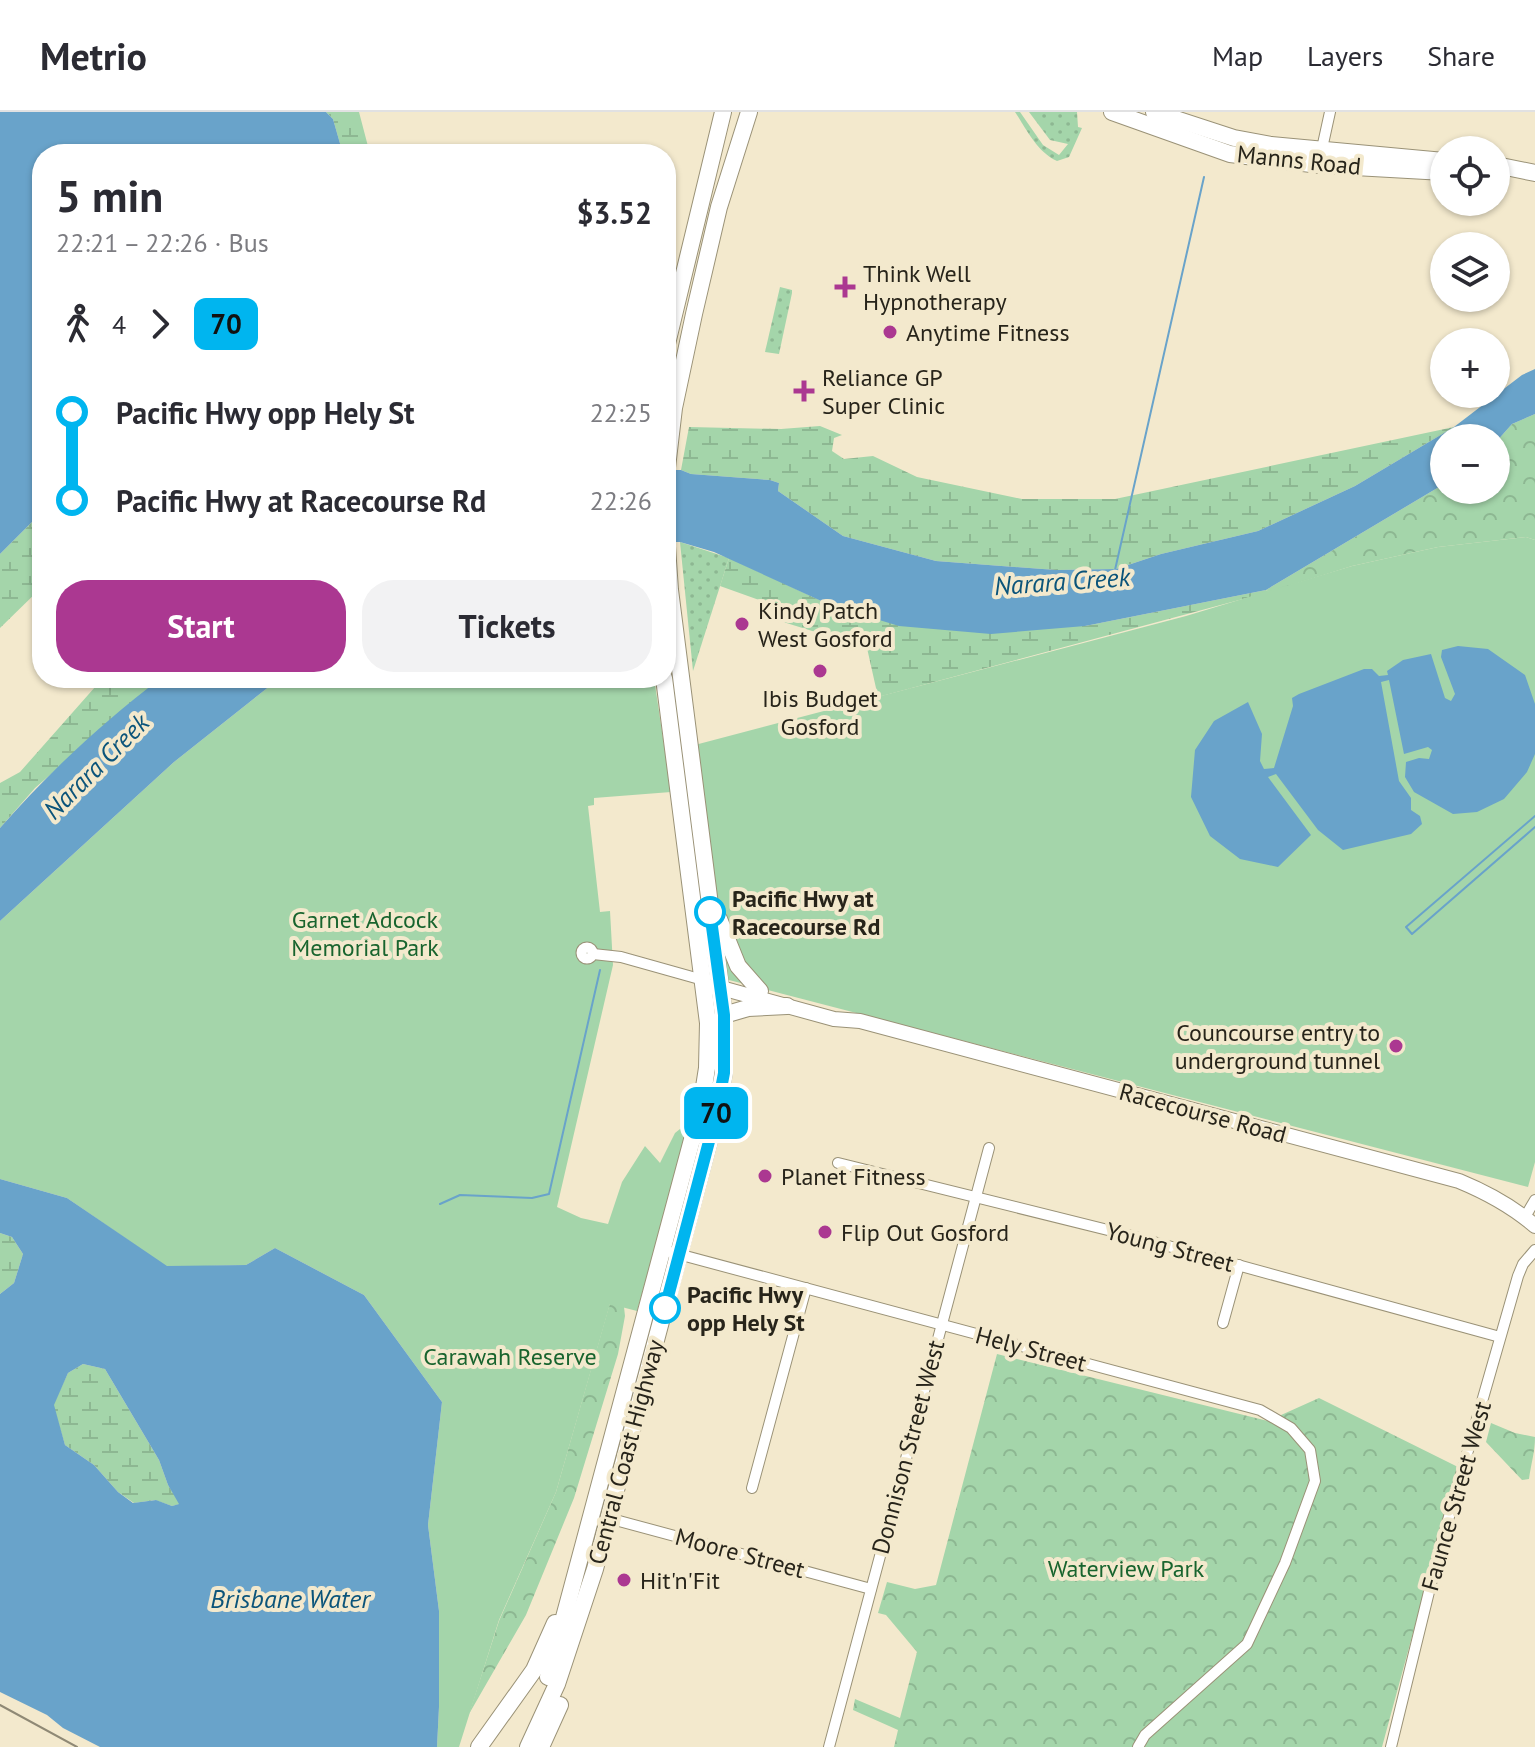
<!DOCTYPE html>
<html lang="en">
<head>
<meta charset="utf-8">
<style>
	:root { --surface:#fff; --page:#f2f2f3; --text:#2b2b33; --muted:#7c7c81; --line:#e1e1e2; --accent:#ab3891 }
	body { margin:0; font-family:"PT Sans",sans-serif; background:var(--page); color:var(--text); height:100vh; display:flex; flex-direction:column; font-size:30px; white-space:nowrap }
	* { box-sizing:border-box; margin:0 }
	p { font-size:26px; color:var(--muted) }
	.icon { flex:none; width:44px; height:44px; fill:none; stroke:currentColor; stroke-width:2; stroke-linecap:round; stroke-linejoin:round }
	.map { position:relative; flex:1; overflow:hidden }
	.side { position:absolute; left:32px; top:32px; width:644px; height:544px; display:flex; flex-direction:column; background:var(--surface); border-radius:32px; box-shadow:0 2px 6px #0004 }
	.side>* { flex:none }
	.badge { padding:0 16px; border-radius:12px; font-size:28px; line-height:52px }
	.buttons { position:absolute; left:1430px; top:24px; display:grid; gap:16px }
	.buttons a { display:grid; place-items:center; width:80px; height:80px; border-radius:50%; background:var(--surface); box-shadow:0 2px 6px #0004; font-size:40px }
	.map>.badge { position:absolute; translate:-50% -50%; box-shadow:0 0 0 4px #fff }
	.legs { display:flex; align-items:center; gap:12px; height:88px; padding:0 24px; font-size:26px }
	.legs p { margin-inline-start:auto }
	.headline { display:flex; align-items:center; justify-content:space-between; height:136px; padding:0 24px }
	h1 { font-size:44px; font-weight:800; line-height:60px }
	.action { display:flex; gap:16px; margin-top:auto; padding:16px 24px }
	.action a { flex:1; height:92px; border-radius:32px; background:var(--accent); color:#fff; font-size:32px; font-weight:800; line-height:92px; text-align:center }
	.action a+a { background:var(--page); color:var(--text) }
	ul { padding:0 24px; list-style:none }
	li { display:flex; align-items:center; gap:28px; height:88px; font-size:30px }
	li i { display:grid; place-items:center; width:12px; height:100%; margin:0 10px; background:currentColor }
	li i::after { content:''; width:20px; height:20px; margin:-10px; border:6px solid; border-radius:50%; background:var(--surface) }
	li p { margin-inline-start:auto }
	li:first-child i { background:linear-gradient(#0000 50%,currentColor 0) }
	li:last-child i { background:linear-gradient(currentColor 50%,#0000 0) }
	header { display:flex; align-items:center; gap:48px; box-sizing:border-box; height:112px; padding:0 40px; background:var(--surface); border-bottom:2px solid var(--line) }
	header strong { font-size:38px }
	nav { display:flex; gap:44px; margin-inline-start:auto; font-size:28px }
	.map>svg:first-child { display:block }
	.grass { fill:url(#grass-dots) }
	.forest { fill:url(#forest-crowns) }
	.wetland { fill:url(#wetland-marsh) }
	.park { fill:#a4d5aa }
	.water { fill:#69a3ca; fill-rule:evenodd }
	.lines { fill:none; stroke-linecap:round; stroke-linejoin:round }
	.stream { stroke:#69a3ca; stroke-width:2 }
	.minor-casing { stroke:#9a9277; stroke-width:12 }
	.secondary-casing { stroke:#9a9277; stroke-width:16 }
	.primary-casing { stroke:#9a9277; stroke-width:18 }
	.trunk-casing { stroke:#9a9277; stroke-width:18 }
	.minor { stroke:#fff; stroke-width:10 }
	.secondary { stroke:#fff; stroke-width:14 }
	.primary { stroke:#fff; stroke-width:16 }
	.trunk { stroke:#fff; stroke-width:16 }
	.rail { stroke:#8f8975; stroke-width:2 }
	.line-1-casing { stroke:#fff; stroke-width:18 }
	.line-1 { stroke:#00b5ef; stroke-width:12 }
	.poi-dot { fill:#ab3891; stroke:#f3e9cd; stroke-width:3 }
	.stop-1-dot { fill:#fff; stroke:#00b5ef; stroke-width:4 }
	.labels { text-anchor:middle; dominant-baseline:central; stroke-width:8; stroke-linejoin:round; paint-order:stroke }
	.street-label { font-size:24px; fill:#27241a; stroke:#f3e9cd }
	.poi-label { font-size:24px; fill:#27241a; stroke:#f3e9cd; text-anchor:start }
	.stop-label { font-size:24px; font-weight:bold; fill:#27241a; stroke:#f3e9cd; text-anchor:start }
	.park-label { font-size:24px; fill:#18642e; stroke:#f3e9cd }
	.water-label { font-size:26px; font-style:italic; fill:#0b547a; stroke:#f3e9cd }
</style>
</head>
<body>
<header>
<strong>Metrio</strong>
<nav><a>Map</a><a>Layers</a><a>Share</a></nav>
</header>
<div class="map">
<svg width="1535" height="1635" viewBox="0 0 1535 1635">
	<defs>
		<pattern id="grass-dots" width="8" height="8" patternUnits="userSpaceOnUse" patternTransform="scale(2)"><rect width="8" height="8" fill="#a4d5aa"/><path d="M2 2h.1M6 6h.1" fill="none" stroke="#8db792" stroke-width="1.8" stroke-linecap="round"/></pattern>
		<pattern id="forest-crowns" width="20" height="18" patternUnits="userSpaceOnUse" patternTransform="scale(2)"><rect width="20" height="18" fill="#a4d5aa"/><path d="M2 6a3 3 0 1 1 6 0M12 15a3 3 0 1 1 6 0" fill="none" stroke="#8db792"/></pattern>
		<pattern id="wetland-marsh" width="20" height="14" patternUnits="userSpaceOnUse" patternTransform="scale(2)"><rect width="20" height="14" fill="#a4d5aa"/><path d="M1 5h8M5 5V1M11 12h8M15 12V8" fill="none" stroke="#8db792"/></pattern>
	</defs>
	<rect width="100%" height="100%" fill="#f3e9cd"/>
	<g class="grass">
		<path d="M1015 0H1020L1043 33 1059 43 1068 32 1050 28 1029 0H1077L1078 15 1082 16 1069 45 1057 49C1037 40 1027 18 1015 0Z"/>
		<path d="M780 175 792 178V181L779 242 765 240Z"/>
		<path d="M680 430 729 446 693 559Z"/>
	</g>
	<g class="forest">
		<path d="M1535 302V428L1526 425 1438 435 1352 454 1269 480 1266 478 1444 372V378H1496V330L1512 312Z"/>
		<path d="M610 1191 624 1195 625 1204 618 1242 574 1386 526 1503 469 1602 499 1509 556 1380Z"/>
		<path d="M997 1242 1268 1309 1319 1286 1458 1355 1382 1635H894L898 1618 853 1598 855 1587 900 1606 917 1540 886 1503 878 1501 887 1470 915 1477 936 1473Z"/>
		<path d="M1491 1311 1515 1321 1535 1325C1535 1340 1531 1352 1529 1367L1522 1368 1486 1330Z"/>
	</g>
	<g class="wetland">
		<path d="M326 0H359L370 42H343L333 7Z"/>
		<path d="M820 314 842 323 834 326 832 339 844 347 873 344 917 365 1022 387H1115L1454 315 1355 374 1258 419 1161 442 1116 457 1056 458 936 449 843 424 778 379 779 371 770 368 691 362 681 358 689 315 781 317Z"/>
		<path d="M42 400V475L0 516V442Z"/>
		<path d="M729 446 830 493 1085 514 1266 478 1269 480 878 585 867 536 780 509 776 494 720 474Z"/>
		<path d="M103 566H161L35 676 0 716V671L20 660Z"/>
		<path d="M0 1121 12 1125 23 1142 14 1171 0 1182Z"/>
		<path d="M83 1252 105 1257 159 1348 168 1373 180 1392 172 1394 155 1388 134 1391 118 1380 94 1353 65 1333 53 1293 68 1261Z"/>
	</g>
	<g class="park">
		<path d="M1526 425 1535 428V1050L1528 1075 725 867 691 634 1186 504 1352 454 1438 435Z"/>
		<path d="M280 566H654L671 680 594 686V693L588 694 600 800 610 799 613 853 557 1095 581 1106 608 1112 622 1070 645 1034 660 1051 675 1021 680 1017 688 1019 637 1199 610 1192 556 1380 499 1508 459 1635H437L439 1595V1499L428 1413 442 1290 364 1183 275 1136 246 1153 167 1155 67 1086 0 1067V809L174 650Z"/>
	</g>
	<g class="water">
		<path d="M0 0H326L333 7 343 42H42V400L0 442Z"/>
		<path d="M1535 257V302L1512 312 1496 330V326H1444V372L1266 478 1085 514 991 522 899 514 830 493 714 440 680 430H666V358H681L691 362 770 368 779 371 778 379 843 424 936 449 1056 458 1116 457 1161 442 1258 419 1355 374 1454 315 1522 263Z"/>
		<path d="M1458 534 1488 537 1525 563 1535 592V642L1527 660 1504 687 1477 700 1453 702 1414 680 1405 665 1406 650 1419 646 1429 647 1432 638 1428 635 1404 642 1389 568 1381 570 1399 669 1411 686V698L1420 704 1422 712 1411 722 1343 738 1318 718 1276 662 1268 665 1311 723 1278 755 1240 747 1210 724 1191 685 1195 638 1214 609 1248 590 1262 622 1260 649 1264 657 1274 656 1293 594 1292 586 1299 582 1364 557H1372L1379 564 1388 563 1387 559 1403 548 1431 542 1445 586 1451 589 1455 582 1441 545 1442 538Z"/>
		<path d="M161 566H280L174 650 0 809V716C49 660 102 611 161 566Z"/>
		<path d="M0 1067 67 1086 167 1154 246 1153 275 1136 364 1183 442 1290 428 1413 439 1499V1595L437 1635H100L63 1616 47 1603 0 1580V1182L14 1171 23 1142 12 1125 0 1121ZM83 1252 105 1257 159 1348 168 1373 179 1392 172 1394 156 1388 133 1391 118 1380 94 1353 65 1333 54 1293 68 1261Z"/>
	</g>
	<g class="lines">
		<g class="stream">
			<path d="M1115 458 1204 65"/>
			<path d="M1535 704 1406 815 1412 822 1535 715"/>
			<path d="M440 1092 460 1083 532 1086 549 1082 600 858"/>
		</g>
		<defs>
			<g id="minor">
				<path d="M1321 41 1330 0"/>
				<circle cx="587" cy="841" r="5.5"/>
				<path d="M593 842 621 845 703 868"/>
				<path d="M838 1051 1128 1123 1500 1225"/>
				<path d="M1525 1105 1535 1088"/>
				<path d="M663 1138 1260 1298 1291 1316 1310 1338 1315 1369 1285 1451 1247 1532 1145 1623 1138 1635"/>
				<path d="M1223 1211 1239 1153"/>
				<path d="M752 1376 806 1176"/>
				<path d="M608 1406 871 1477"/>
				<path d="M829 1635 989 1036"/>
				<path d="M1391 1635 1438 1443 1518 1164 1523 1152 1535 1138"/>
			</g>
			<path id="secondary" d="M714 874 834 907 860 909 1459 1069C1488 1081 1512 1094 1535 1114"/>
			<g id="primary">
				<path d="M1112 0 1230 42 1319 53 1444 60"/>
				<path d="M1154 0 1234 26 1271 33 1444 49"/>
				<path d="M1496 53 1535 61"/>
			</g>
			<g id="trunk">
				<path d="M666 236 723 0"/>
				<path d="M666 364 674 296 694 202 719 95 749 0"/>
				<path d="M719 807 738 854 760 879"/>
				<path d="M724 903 748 896 787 894"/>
				<path d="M548 1565 701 994 707 956 708 911 664 566"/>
				<path d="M479 1635 534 1558 555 1511"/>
				<path d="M528 1635 557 1572 595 1457 716 1003 724 961V903L670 478 666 420"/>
				<path d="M541 1635 560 1593"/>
			</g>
		</defs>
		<use href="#minor" class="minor-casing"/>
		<use href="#secondary" class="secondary-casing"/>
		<use href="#primary" class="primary-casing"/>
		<use href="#trunk" class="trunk-casing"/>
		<use href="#minor" class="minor"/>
		<use href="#secondary" class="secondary"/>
		<use href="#primary" class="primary"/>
		<use href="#trunk" class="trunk"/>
		<path class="rail" d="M0 1593 77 1635"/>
	</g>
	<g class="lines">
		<defs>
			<path id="line-1" d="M665 1196 716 1003 724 961V903L710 800"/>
		</defs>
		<use href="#line-1" class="line-1-casing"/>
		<use href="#line-1" class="line-1"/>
	</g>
	<g class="poi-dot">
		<path d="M841 163h8v8h8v8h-8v8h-8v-8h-8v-8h8z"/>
		<circle cx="890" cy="220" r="8"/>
		<path d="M800 267h8v8h8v8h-8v8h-8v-8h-8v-8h8z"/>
		<circle cx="742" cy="512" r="8"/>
		<circle cx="820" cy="559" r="8"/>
		<circle cx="1396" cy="934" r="8"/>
		<circle cx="765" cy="1064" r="8"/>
		<circle cx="825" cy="1120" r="8"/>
		<circle cx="624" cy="1468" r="8"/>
	</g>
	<g class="stop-1-dot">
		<circle cx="710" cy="800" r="14"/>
		<circle cx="665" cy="1196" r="14"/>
	</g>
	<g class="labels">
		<g class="street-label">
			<text transform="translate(1299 48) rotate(6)">Manns Road</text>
			<text transform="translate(1203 1001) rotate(15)">Racecourse Road</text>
			<text transform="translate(1170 1135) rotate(15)">Young Street</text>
			<text transform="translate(1031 1237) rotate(15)">Hely Street</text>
			<text transform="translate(908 1335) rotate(-75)">Donnison Street West</text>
			<text transform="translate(626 1340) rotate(-75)">Central Coast Highway</text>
			<text transform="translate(1456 1384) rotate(-74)">Faunce Street West</text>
			<text transform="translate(740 1441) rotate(15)">Moore Street</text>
		</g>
		<g class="poi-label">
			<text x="863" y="161">Think Well<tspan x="863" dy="28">Hypnotherapy</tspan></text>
			<text x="906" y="220">Anytime Fitness</text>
			<text x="822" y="265">Reliance GP<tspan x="822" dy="28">Super Clinic</tspan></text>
			<text x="758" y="498">Kindy Patch<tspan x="758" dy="28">West Gosford</tspan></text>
			<text x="820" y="586" text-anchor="middle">Ibis Budget<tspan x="820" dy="28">Gosford</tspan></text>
			<text x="1380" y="920" text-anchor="end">Councourse entry to<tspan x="1380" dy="28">underground tunnel</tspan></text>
			<text x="781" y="1064">Planet Fitness</text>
			<text x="841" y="1120">Flip Out Gosford</text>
			<text x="640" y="1468">Hit'n'Fit</text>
		</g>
		<g class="stop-label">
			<text x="732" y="786">Pacific Hwy at<tspan x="732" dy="28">Racecourse Rd</tspan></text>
			<text x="687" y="1182">Pacific Hwy<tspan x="687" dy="28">opp Hely St</tspan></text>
		</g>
		<g class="park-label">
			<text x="365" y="807">Garnet Adcock<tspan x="365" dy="28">Memorial Park</tspan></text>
			<text x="510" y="1244">Carawah Reserve</text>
			<text x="1126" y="1456">Waterview Park</text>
		</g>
		<g class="water-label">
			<text transform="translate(1062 469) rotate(-4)">Narara Creek</text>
			<text transform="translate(96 654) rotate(-45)">Narara Creek</text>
			<text x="290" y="1486">Brisbane Water</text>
		</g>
	</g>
</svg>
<div class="buttons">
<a><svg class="icon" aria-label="locate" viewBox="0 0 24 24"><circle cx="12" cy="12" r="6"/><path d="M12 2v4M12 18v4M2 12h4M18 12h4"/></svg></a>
<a><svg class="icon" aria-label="layers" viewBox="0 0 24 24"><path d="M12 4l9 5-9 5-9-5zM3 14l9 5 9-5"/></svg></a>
<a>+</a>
<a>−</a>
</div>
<b class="badge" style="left:716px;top:1001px;background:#00b5ef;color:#111">70</b>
<section class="side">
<div class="headline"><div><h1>5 min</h1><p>22:21 – 22:26 · Bus</p></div><b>$3.52</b></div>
<div class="legs"><svg class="icon" aria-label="walk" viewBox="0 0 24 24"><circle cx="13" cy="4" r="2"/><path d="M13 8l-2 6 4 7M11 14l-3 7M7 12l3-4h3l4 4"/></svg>4<svg class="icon" aria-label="forward" viewBox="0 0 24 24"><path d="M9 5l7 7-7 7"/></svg><b class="badge" style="background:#00b5ef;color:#111">70</b></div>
<ul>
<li><i style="color:#00b5ef"></i><b>Pacific Hwy opp Hely St</b><p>22:25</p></li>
<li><i style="color:#00b5ef"></i><b>Pacific Hwy at Racecourse Rd</b><p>22:26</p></li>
</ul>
<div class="action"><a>Start</a><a>Tickets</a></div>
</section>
</div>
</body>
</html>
